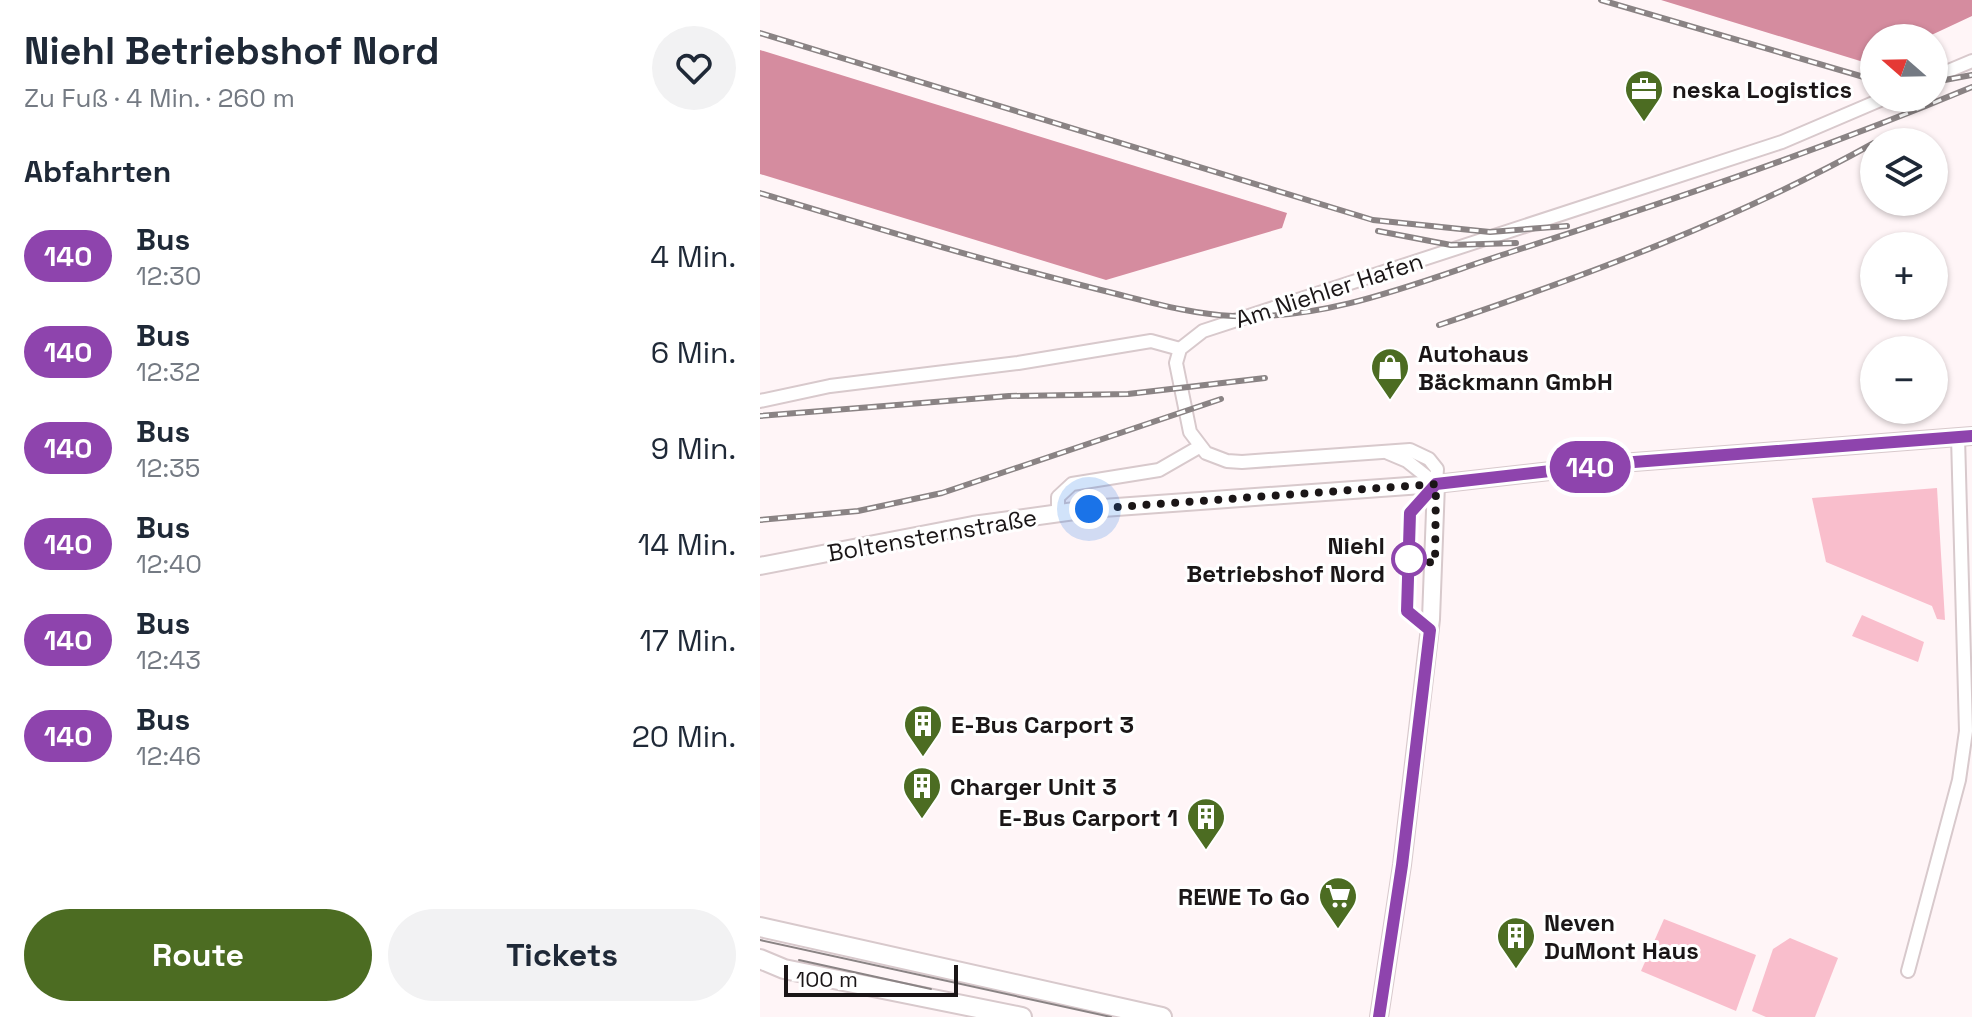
<!DOCTYPE html>
<html lang="de">
<head>
<meta charset="utf-8">
<style>
	:root { --surface:#fff; --page:#f2f2f3; --text:#1f2937; --muted:#747a83; --accent:#4c6c22 }
	body { margin:0; font-family:"Space Grotesk",sans-serif; background:var(--page); color:var(--text); height:100vh; display:flex; flex-direction:column; font-size:30px; white-space:nowrap }
	* { box-sizing:border-box; margin:0 }
	p { font-size:26px; color:var(--muted) }
	.icon { flex:none; width:44px; height:44px; fill:none; stroke:currentColor; stroke-width:2; stroke-linecap:round; stroke-linejoin:round }
	.map { position:relative; flex:1; overflow:hidden }
	.drawer { display:flex; flex-direction:column; background:var(--surface); width:760px }
	.drawer>* { flex:none }
	.badge { padding:0 16px; border-radius:26px; font-size:28px; line-height:52px }
	.needle { width:52px; rotate:290deg }
	.fabs { position:absolute; left:1100px; top:24px; display:grid; gap:16px }
	.fabs a { display:grid; place-items:center; width:88px; height:88px; border-radius:50%; background:var(--surface); box-shadow:0 2px 6px #0004; font-size:40px }
	.scale { position:absolute; left:24px; bottom:20px; width:174px; box-sizing:border-box; padding-left:8px; border:4px solid #1b1617; border-top:0; font-size:22px; line-height:28px; white-space:nowrap; color:#1b1617; -webkit-text-stroke:6px #fff; paint-order:stroke }
	.you { position:absolute; width:40px; height:40px; margin:-20px; border:6px solid #fff; border-radius:50%; background:#1a73e8; box-shadow:0 0 0 12px #1a73e833 }
	.map>.badge { position:absolute; translate:-50% -50%; box-shadow:0 0 0 4px #fff }
	h2 { padding:0 24px; font-size:30px; line-height:72px }
	.round { display:grid; place-items:center; flex:none; width:84px; height:84px; border-radius:42px; background:var(--page) }
	.overview { display:flex; align-items:center; justify-content:space-between; height:136px; padding:0 24px }
	h1 { font-size:38px; font-weight:700; line-height:60px }
	.primary-button { display:flex; gap:16px; margin-top:auto; padding:16px 24px }
	.primary-button a { flex:1; height:92px; border-radius:48px; background:var(--accent); color:#fff; font-size:32px; font-weight:700; line-height:92px; text-align:center }
	.primary-button a+a { background:var(--page); color:var(--text) }
	ul { padding:0; list-style:none }
	li { display:flex; align-items:center; gap:24px; height:96px; padding:0 24px }
	li div { flex:1 }
	li b { display:block; font-size:30px }
	li em { font-style:normal }
	li .badge { min-width:88px; font-weight:700; text-align:center }
	main { display:flex; flex:1; min-height:0 }
	.map>svg:first-child { display:block }
	.green { fill:#f9becc }
	.water { fill:#d58c9f }
	.lines { fill:none; stroke-linecap:round; stroke-linejoin:round }
	.street-casing { stroke:#d8c9cc; stroke-width:16 }
	.secondary-casing { stroke:#d8c9cc; stroke-width:20 }
	.primary-casing { stroke:#d8c9cc; stroke-width:22 }
	.street { stroke:#fff; stroke-width:12 }
	.secondary { stroke:#fff; stroke-width:16 }
	.primary { stroke:#fff; stroke-width:18 }
	.tram { stroke:#8a8384; stroke-width:2 }
	.rail-casing { stroke:#8a8384; stroke-width:6 }
	.rail { stroke:#fff; stroke-width:3; stroke-dasharray:9; stroke-linecap:butt }
	.line-casing { stroke:#fff; stroke-width:18 }
	.line { stroke:#8e44ad; stroke-width:12 }
	.walk { stroke:#1b1617; stroke-width:8; stroke-dasharray:0 14.4 }
	.stop-dot { fill:#fff; stroke:#8e44ad; stroke-width:4 }
	.labels { text-anchor:middle; dominant-baseline:central; stroke-width:6; stroke-linejoin:round; paint-order:stroke }
	.poi-label { font-size:24px; font-weight:bold; fill:#1b1617; stroke:#fff; text-anchor:start }
	.street-label { font-size:24px; fill:#1b1617; stroke:#fff }
	.stop-label { font-size:24px; font-weight:bold; fill:#1b1617; stroke:#fff; text-anchor:end }
</style>
</head>
<body>
<main>
<section class="drawer">
<div class="overview"><div><h1>Niehl Betriebshof Nord</h1><p>Zu Fuß · 4 Min. · 260 m</p></div><a class="round"><svg class="icon" aria-label="heart" viewBox="0 0 24 24"><path d="M12 20l-8-8c-3-5 5-10 8-4 3-6 11-1 8 4z"/></svg></a></div>
<h2>Abfahrten</h2>
<ul>
<li><span class="badge" style="background:#8e44ad;color:#fff">140</span><div><b>Bus</b><p>12:30</p></div><em>4 Min.</em></li>
<li><span class="badge" style="background:#8e44ad;color:#fff">140</span><div><b>Bus</b><p>12:32</p></div><em>6 Min.</em></li>
<li><span class="badge" style="background:#8e44ad;color:#fff">140</span><div><b>Bus</b><p>12:35</p></div><em>9 Min.</em></li>
<li><span class="badge" style="background:#8e44ad;color:#fff">140</span><div><b>Bus</b><p>12:40</p></div><em>14 Min.</em></li>
<li><span class="badge" style="background:#8e44ad;color:#fff">140</span><div><b>Bus</b><p>12:43</p></div><em>17 Min.</em></li>
<li><span class="badge" style="background:#8e44ad;color:#fff">140</span><div><b>Bus</b><p>12:46</p></div><em>20 Min.</em></li>
</ul>
<div class="primary-button"><a>Route</a><a>Tickets</a></div>
</section>
<div class="map">
<svg width="1212" height="1017" viewBox="0 0 1212 1017">
	<rect width="100%" height="100%" fill="#fff5f7"/>
	<g class="green">
		<path d="M1177 488 1185 620 1177 619 1172 606 1066 562 1052 498Z"/>
		<path d="M1102 615 1164 642 1158 662 1092 636Z"/>
		<path d="M904 919 996 955 976 1011 881 971Z"/>
		<path d="M1030 938 1078 958 1055 1017H1006L992 1011 1013 949Z"/>
	</g>
	<g class="water">
		<path d="M901 0H1212V16L1165 38H1114V63L1110 64Z"/>
		<path d="M0 50 527 213 522 228 346 280 0 174Z"/>
	</g>
	<g class="lines">
		<defs>
			<g id="street">
				<path d="M1174 77 1212 61"/>
				<path d="M0 401 70 386 258 363 391 341 420 349"/>
				<path d="M628 453 647 461 676 484"/>
				<path d="M676 484 677 469 669 459 650 450 482 462 467 461 446 453 430 432 416 363 420 349 443 331 1022 142 1125 98"/>
				<path d="M298 513V497L312 484 399 470 439 447"/>
				<path d="M1148 971 1199 780 1206 731 1198 437"/>
			</g>
			<g id="secondary">
				<path d="M0 566 213 525 329 509 676 484 861 463 1212 436"/>
				<path d="M619 1017 642 865 671 619 676 484"/>
			</g>
			<g id="primary">
				<path d="M0 927 402 1017"/>
				<path d="M0 959 24 969 262 1017"/>
			</g>
		</defs>
		<use href="#street" class="street-casing"/>
		<use href="#secondary" class="secondary-casing"/>
		<use href="#primary" class="primary-casing"/>
		<use href="#street" class="street"/>
		<use href="#secondary" class="secondary"/>
		<use href="#primary" class="primary"/>
		<g class="tram">
			<path d="M0 940 351 1017"/>
			<path d="M39 960 171 989"/>
		</g>
		<defs>
			<g id="rail">
				<path d="M841 0 1114 80"/>
				<path d="M0 33 613 220 730 232 807 226"/>
				<path d="M1174 82 1212 75"/>
				<path d="M0 193C116 228 231 263 349 292 390 302 430 314 473 316 569 321 661 281 751 252 907 202 1061 150 1212 87"/>
				<path d="M618 231 691 245 756 243"/>
				<path d="M679 325C831 274 973 221 1114 143"/>
				<path d="M0 416 249 396 368 394 505 378"/>
				<path d="M0 520 98 511 182 493 461 399"/>
			</g>
		</defs>
		<use href="#rail" class="rail-casing"/>
		<use href="#rail" class="rail"/>
	</g>
	<g class="lines">
		<defs>
			<path id="line" d="M619 1017 642 865 670 630 647 611 650 513 676 484 861 463 1212 436"/>
		</defs>
		<use href="#line" class="line-casing"/>
		<use href="#line" class="line"/>
		<path class="walk" d="M329 509 676 484 675 563 649 559"/>
	</g>
	<defs>
		<symbol id="office-pin" viewBox="-11 -11 22 30"><path d="M0 17L-7.5 6A9.5 9.5 0 1 1 7.5 6Z" fill="#4c6c22" stroke="#fff"/><path d="M-6-3h4V-5.5h4V-3h4V5H-6ZM-1-4.5V-3h2v-1.5ZM-6 0V1H6V0Z" fill="#fff"/></symbol>
		<symbol id="shop-pin" viewBox="-11 -11 22 30"><path d="M0 17L-7.5 6A9.5 9.5 0 1 1 7.5 6Z" fill="#4c6c22" stroke="#fff"/><path d="M-5-2.5h2.3a2.7 3.5 0 0 1 5.4 0H5L5.5 6h-11ZM-1.5-2.5h3a1.5 2.3 0 0 0-3 0Z" fill="#fff"/></symbol>
		<symbol id="building-pin" viewBox="-11 -11 22 30"><path d="M0 17L-7.5 6A9.5 9.5 0 1 1 7.5 6Z" fill="#4c6c22" stroke="#fff"/><path d="M-4-6H4V6H1V3H-1V6H-4ZM-2.5-4.3h1.7v1.8h-1.7ZM.8-4.3h1.7v1.8H.8ZM-2.5-1h1.7V.8h-1.7ZM.8-1h1.7V.8H.8Z" fill="#fff"/></symbol>
		<symbol id="supermarket-pin" viewBox="-11 -11 22 30"><path d="M0 17L-7.5 6A9.5 9.5 0 1 1 7.5 6Z" fill="#4c6c22" stroke="#fff"/><path d="M-6-5.5h2.5l.6 2H6L4.5 2H-2.5L-4.4-4H-6ZM-1.5 3.2a1.3 1.3 0 1 0 .1 0ZM3 3.2a1.3 1.3 0 1 0 .1 0Z" fill="#fff"/></symbol>
	</defs>
	<g fill-rule="evenodd">
		<use href="#office-pin" x="862" y="67" width="44" height="60"/>
		<use href="#shop-pin" x="608" y="345" width="44" height="60"/>
		<use href="#building-pin" x="141" y="702" width="44" height="60"/>
		<use href="#building-pin" x="140" y="764" width="44" height="60"/>
		<use href="#building-pin" x="424" y="795" width="44" height="60"/>
		<use href="#supermarket-pin" x="556" y="874" width="44" height="60"/>
		<use href="#building-pin" x="734" y="914" width="44" height="60"/>
	</g>
	<circle class="stop-dot" cx="649" cy="559" r="16"/>
	<g class="labels">
		<g class="poi-label">
			<text x="912" y="89">neska Logistics</text>
			<text x="658" y="353">Autohaus<tspan x="658" dy="28">Bäckmann GmbH</tspan></text>
			<text x="191" y="724">E-Bus Carport 3</text>
			<text x="190" y="786">Charger Unit 3</text>
			<text x="418" y="817" text-anchor="end">E-Bus Carport 1</text>
			<text x="550" y="896" text-anchor="end">REWE To Go</text>
			<text x="784" y="922">Neven<tspan x="784" dy="28">DuMont Haus</tspan></text>
		</g>
		<g class="street-label">
			<text transform="translate(569 290) rotate(-18)">Am Niehler Hafen</text>
			<text transform="translate(172 535) rotate(-10)">Boltensternstraße</text>
		</g>
		<g class="stop-label">
			<text x="625" y="545">Niehl<tspan x="625" dy="28">Betriebshof Nord</tspan></text>
		</g>
	</g>
</svg>
<div class="fabs">
<a><svg class="needle" viewBox="-14 -14 28 28"><path d="M0-13l5 13h-10z" fill="#e53935"/><path d="M0 13l5-13h-10z" fill="#747a83"/></svg></a>
<a><svg class="icon" aria-label="layers" viewBox="0 0 24 24"><path d="M12 4l9 5-9 5-9-5zM3 14l9 5 9-5"/></svg></a>
<a>+</a>
<a>−</a>
</div>
<div class="scale">100 m</div>
<div class="you" style="left:329px;top:509px"></div>
<b class="badge" style="left:830px;top:467px;background:#8e44ad;color:#fff">140</b>
</div>
</main>
</body>
</html>
